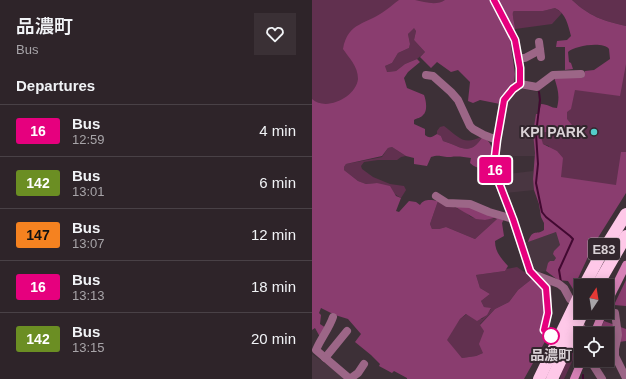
<!DOCTYPE html>
<html lang="en">
<head>
<meta charset="utf-8">
<style>
	:root { --surface:#2e2429; --page:#3a3035; --text:#f1f3f6; --muted:#a7a4a8; --line:#494146 }
	body { margin:0; font-family:Helvetica,"Noto Sans JP",sans-serif; background:var(--page); color:var(--text); height:100vh; display:flex; flex-direction:column; font-size:15px; white-space:nowrap }
	* { box-sizing:border-box; margin:0 }
	p { font-size:13px; color:var(--muted) }
	.icon { flex:none; width:22px; height:22px; fill:none; stroke:currentColor; stroke-width:2; stroke-linecap:round; stroke-linejoin:round }
	.map { position:relative; flex:1; overflow:hidden }
	.panel { display:flex; flex-direction:column; background:var(--surface); width:312px }
	.panel>* { flex:none }
	.badge { padding:0 8px; border-radius:3px; font-size:14px; line-height:26px }
	.needle { width:26px; rotate:12deg }
	.fabs { position:absolute; left:262px; top:279px; display:grid; gap:8px }
	.fabs a { display:grid; place-items:center; width:40px; height:40px; border-radius:0px; background:var(--surface); box-shadow:0 2px 10px #0003,0 0 0 1px var(--line); font-size:20px }
	.map>.badge { position:absolute; translate:-50% -50%; box-shadow:0 0 0 2px #fff }
	h2 { padding:0 16px; font-size:15px; line-height:36px }
	.round { display:grid; place-items:center; flex:none; width:42px; height:42px; border-radius:0px; background:var(--page) }
	.headline { display:flex; align-items:center; justify-content:space-between; height:68px; padding:0 16px }
	h1 { font-size:19px; font-weight:600; line-height:30px }
	ul { padding:0; list-style:none }
	li { display:flex; align-items:center; gap:12px; height:52px; padding:0 16px; border-top:1px solid var(--line) }
	li div { flex:1 }
	li b { display:block; font-size:15px }
	li em { font-style:normal }
	li .badge { min-width:44px; font-weight:700; text-align:center }
	main { display:flex; flex:1; min-height:0 }
	.map>svg:first-child { display:block }
	.built { fill:#493641 }
	.green { fill:#61304f }
	.forest { fill:#8a3d6f }
	.lines { fill:none; stroke-linecap:round; stroke-linejoin:round }
	.stream { stroke:#420931; stroke-width:2 }
	.street { stroke:#9c6687; stroke-width:8 }
	.secondary { stroke:#d681b6; stroke-width:8 }
	.highway { stroke:#fec8e8; stroke-width:12 }
	.line-casing { stroke:#fff; stroke-width:9 }
	.line { stroke:#e6007e; stroke-width:6 }
	.poi-dot { fill:#53cdca; stroke:#32262d; stroke-width:1.5 }
	.stop-dot { fill:#fff; stroke:#e6007e; stroke-width:2 }
	.labels { text-anchor:middle; dominant-baseline:central; stroke-width:4; stroke-linejoin:round; paint-order:stroke }
	.shield { fill:#32262d; stroke:#a89ea3; stroke-width:1 }
	.shield-label { font-size:13px; font-weight:bold; fill:#dad2d6 }
	.poi-label { font-size:14px; font-weight:bold; fill:#dad2d6; stroke:#32262d; text-anchor:end }
	.stop-label { font-size:14px; font-weight:bold; fill:#dad2d6; stroke:#32262d }
</style>
</head>
<body>
<main>
<section class="panel">
<div class="headline"><div><h1>品濃町</h1><p>Bus</p></div><a class="round"><svg class="icon" aria-label="heart" viewBox="0 0 24 24"><path d="M12 20l-8-8c-3-5 5-10 8-4 3-6 11-1 8 4z"/></svg></a></div>
<h2>Departures</h2>
<ul>
<li><span class="badge" style="background:#e6007e;color:#fff">16</span><div><b>Bus</b><p>12:59</p></div><em>4 min</em></li>
<li><span class="badge" style="background:#6b8e23;color:#fff">142</span><div><b>Bus</b><p>13:01</p></div><em>6 min</em></li>
<li><span class="badge" style="background:#f58220;color:#111">147</span><div><b>Bus</b><p>13:07</p></div><em>12 min</em></li>
<li><span class="badge" style="background:#e6007e;color:#fff">16</span><div><b>Bus</b><p>13:13</p></div><em>18 min</em></li>
<li><span class="badge" style="background:#6b8e23;color:#fff">142</span><div><b>Bus</b><p>13:15</p></div><em>20 min</em></li>
</ul>
</section>
<div class="map">
<svg width="314" height="379" viewBox="0 0 314 379">
	<rect width="100%" height="100%" fill="#3d3037"/>
	<g class="built">
		<path d="M207 88 227 92 224 156H185L192 104Z"/>
		<path d="M221 171 222 190 194 193 187 175Z"/>
		<path d="M244 232 248 245 244 258 236 271 228 272 223 271 220 267 212 243Z"/>
		<path d="M0 354 31 376 32 379H0Z"/>
	</g>
	<g class="green">
		<path d="M0 0H180L95 24 0 144Z"/>
		<path d="M260 0H314V26C291 21 277 16 260 0Z"/>
		<path d="M243 8 250 13 240 24 203 29C203 23 200 18 201 12L202 11H231Z"/>
		<path d="M102 27 104 31 102 40 113 52 105 59 93 64 84 71 74 72 73 66 80 63 86 53 97 48 98 44 96 34Z"/>
		<path d="M314 39V193L243 185 237 146 231 144 228 140V134L234 132H251L259 79 287 75Z"/>
		<path d="M132 126C148 138 151 146 171 136 158 157 150 147 131 141L129 136 125 134V131L128 127Z"/>
		<path d="M80 147 94 156 89 157 85 160H66L52 162 49 166 50 169 61 177 78 184 92 186 94 190 89 198 65 183 54 184 46 181 32 170V167L34 164 70 157 76 148Z"/>
		<path d="M126 201 152 211 159 217 173 220 177 218 185 219 163 239 134 227 127 229H120L118 224Z"/>
		<path d="M205 267 221 278 206 290 197 302 183 309 168 324 172 330 171 353 164 356 150 358 134 340 148 319 155 314 170 319 179 309 172 307 169 301 178 294 168 288 164 275 193 271 194 269Z"/>
		<path d="M265 337V351L252 379H248L251 367Z"/>
	</g>
	<g class="forest">
		<path d="M87 0C92 0 97 0 103 0 112 2 125 6 133 0H180L198 38 203 74 202 83 189 98 188 104 168 100 161 103 156 101 158 82 146 70 139 72 125 62 119 68 108 57 113 52 102 40 104 31 102 28 96 34 98 44 97 48 86 53 80 63 73 66 75 72 84 71 93 64 105 59 108 62 96 72 92 78 95 88 112 95C114 100 116 111 111 115 109 118 105 118 102 120V124L113 129V135C118 139 120 137 125 134L129 136 131 141C150 147 158 157 171 136 183 146 181 152 180 167 172 168 165 170 158 163L159 158C152 157 145 156 139 157 130 157 127 154 119 157L115 166 102 164V158L94 156 80 147 76 148 70 156 34 164 32 167V170L46 181 54 184 65 183 78 186 84 196 89 198 84 211 87 212 97 201 104 202 108 205C112 198 120 200 126 201L118 224 120 229H127L134 227 163 239 185 219 182 218 173 220 164 219 140 205 158 206 192 219 190 223 192 236 183 241C183 252 189 258 196 266L193 271 164 275 168 288 178 294 169 301 172 307 179 308 175 315 165 321 154 314 148 319 135 340 150 358 164 356 171 353 167 344 172 331 168 325 183 309 197 302 206 290 221 278C224 281 229 283 231 287 237 297 232 321 228 332L235 338 212 379H95V378L82 371 80 373 67 366 68 364 59 355 43 342 49 334 36 319 23 315 9 308 7 313 9 315 8 324 14 328 8 337 3 328 0 330V99C14 112 44 97 46 79 46 66 37 58 31 49 36 21 55 25 74 10 79 7 82 3 87 0Z"/>
		<path d="M186 0H260C277 16 291 21 314 26V64L308 96 263 90 259 109 255 112V119L260 125 258 132H234L228 134 231 144 245 151 251 158 249 177 304 185 309 152H314V193L282 244 261 289 256 281 246 280 234 271 236 263 238 261H242L244 258 241 254 242 251 248 245 244 232 216 242C221 228 223 236 232 230V223L229 217 227 204 222 190 221 179 223 153 221 133 224 114H227L229 104C236 104 239 108 245 108 248 96 246 89 242 77L271 78 273 71 282 70 298 59 297 49C291 41 262 46 256 52L257 62 259 63 261 69 253 70V47H244L245 41 255 40 259 36C256 25 254 13 243 8L231 11H202L201 12C200 18 203 23 203 29H201Z"/>
		<path d="M314 280V306L302 305Z"/>
		<path d="M292 321 314 329V341L307 342 295 351V334H286Z"/>
	</g>
	<g class="lines">
		<g class="stream">
			<path d="M227 92 228 100 224 134 226 164 224 183 230 212 234 217 258 236 261 239 247 270 249 282"/>
			<path d="M271 375V379"/>
		</g>
		<g class="street">
			<path d="M182 0 203 40 208 68V84"/>
			<path d="M227 42 229 57"/>
			<path d="M206 58H213L228 50"/>
			<path d="M114 75 121 76 139 92 146 100 158 126 161 129 172 135 185 140"/>
			<path d="M124 196 135 203 158 204 177 212 201 219"/>
			<path d="M226 278 235 287 236 313 232 330 239 336"/>
			<path d="M258 299 252 288 247 284 221 274 218 271 201 219 184 175 182 165 185 140 192 100 201 89 208 84 225 87 241 75 269 74"/>
			<path d="M303 313 306 335 303 349V356L314 378"/>
			<path d="M21 317C17 329 9 338 4 350L38 379"/>
			<path d="M270 328 273 334"/>
			<path d="M13 358 35 331"/>
			<path d="M278 360 290 379"/>
			<path d="M39 378 46 373 52 364"/>
		</g>
		<g class="secondary">
			<path d="M295 303 314 265"/>
			<path d="M282 334 291 312"/>
			<path d="M262 379 270 360"/>
		</g>
		<g class="highway">
			<path d="M272 286 288 256 314 214"/>
			<path d="M285 286 314 236"/>
			<path d="M227 379 269 292"/>
			<path d="M240 379 271 312"/>
		</g>
	</g>
	<g class="lines">
		<defs>
			<path id="line" d="M182 0 203 40 208 68V84L201 89 192 100 185 140 182 165 184 175 201 219 218 271 234 288 236 313 232 330 239 336"/>
		</defs>
		<use href="#line" class="line-casing"/>
		<use href="#line" class="line"/>
	</g>
	<circle class="poi-dot" cx="282" cy="132" r="4"/>
	<circle class="stop-dot" cx="239" cy="336" r="8"/>
	<g class="labels">
		<rect class="shield" x="276" y="238" width="32" height="22" rx="3"/>
		<g class="shield-label">
			<text x="292" y="249">E83</text>
		</g>
		<g class="poi-label">
			<text x="274" y="132">KPI PARK</text>
		</g>
		<g class="stop-label">
			<text x="239" y="355">品濃町</text>
		</g>
	</g>
</svg>
<div class="fabs">
<a><svg class="needle" viewBox="-14 -14 28 28"><path d="M0-13l5 13h-10z" fill="#e53935"/><path d="M0 13l5-13h-10z" fill="#a7a4a8"/></svg></a>
<a><svg class="icon" aria-label="locate" viewBox="0 0 24 24"><circle cx="12" cy="12" r="6"/><path d="M12 2v4M12 18v4M2 12h4M18 12h4"/></svg></a>
</div>
<b class="badge" style="left:183px;top:170px;background:#e6007e;color:#fff">16</b>
</div>
</main>
</body>
</html>
